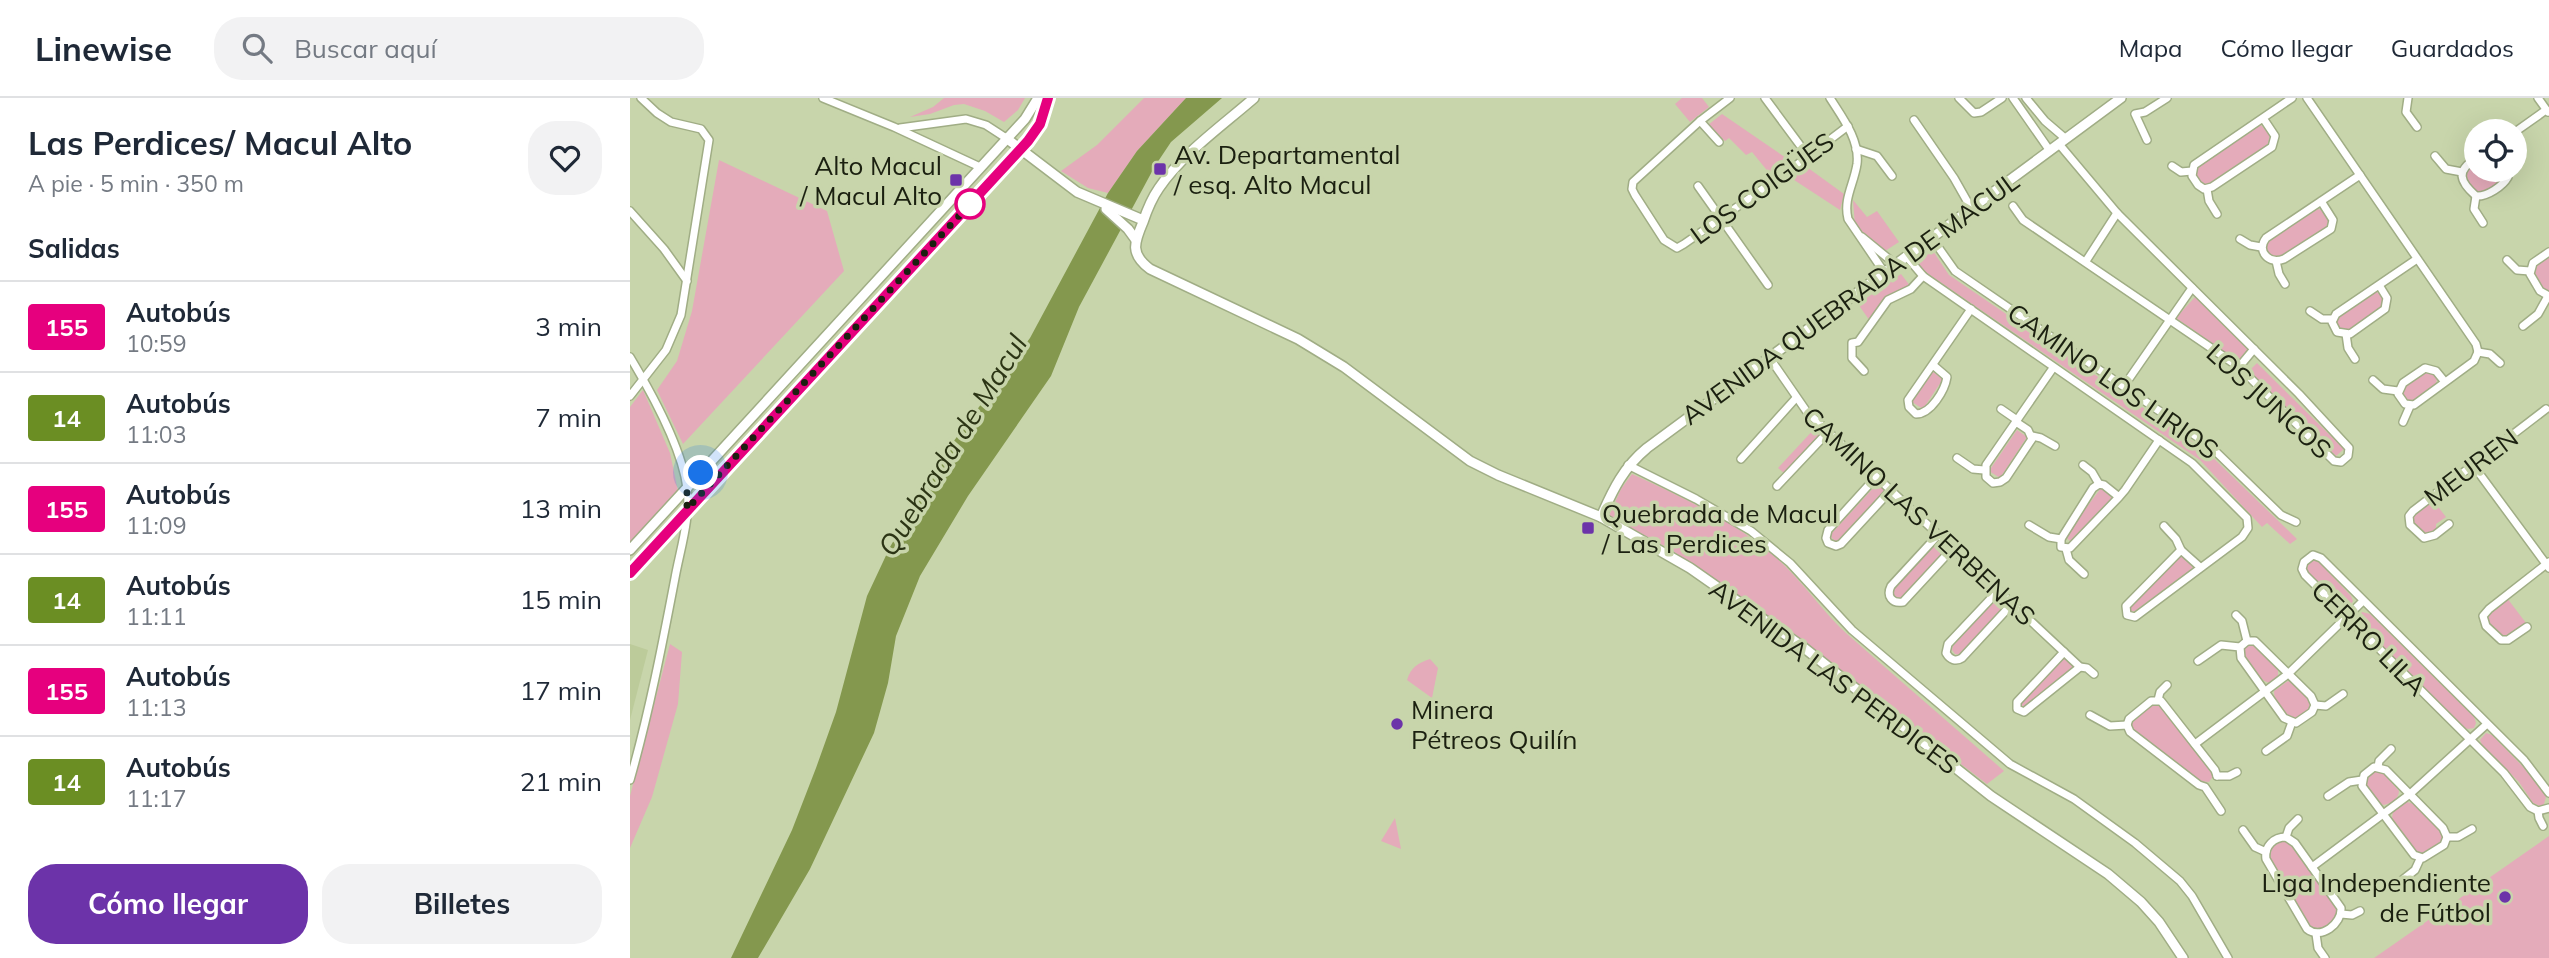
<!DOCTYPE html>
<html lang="es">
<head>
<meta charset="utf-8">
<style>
	:root { --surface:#fff; --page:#f2f2f3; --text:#1f2937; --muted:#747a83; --line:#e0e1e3; --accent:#6c33a9 }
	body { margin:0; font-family:Mulish,sans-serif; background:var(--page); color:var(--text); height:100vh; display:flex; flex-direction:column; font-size:26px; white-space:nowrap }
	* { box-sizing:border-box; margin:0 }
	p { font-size:23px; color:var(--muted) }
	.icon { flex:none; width:38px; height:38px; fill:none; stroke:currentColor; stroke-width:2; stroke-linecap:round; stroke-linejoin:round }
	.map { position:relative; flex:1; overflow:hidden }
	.sheet { display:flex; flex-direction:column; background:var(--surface); width:630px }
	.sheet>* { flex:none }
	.badge { padding:0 14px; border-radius:5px; font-size:24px; line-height:46px }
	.fabs { position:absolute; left:1834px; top:21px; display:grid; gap:14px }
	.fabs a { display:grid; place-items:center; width:63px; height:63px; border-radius:50%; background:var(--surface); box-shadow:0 7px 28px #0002; font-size:35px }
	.you { position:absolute; width:35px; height:35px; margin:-18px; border:5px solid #fff; border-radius:50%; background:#1a73e8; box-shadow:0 0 0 10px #1a73e833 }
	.map>.badge { position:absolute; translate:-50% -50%; box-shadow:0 0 0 4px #fff }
	h2 { padding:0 28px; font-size:26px; line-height:63px }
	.round { display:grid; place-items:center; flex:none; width:74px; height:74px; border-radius:28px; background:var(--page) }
	.overview { display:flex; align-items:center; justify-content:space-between; height:119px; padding:0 28px }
	h1 { font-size:33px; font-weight:700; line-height:52px }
	.cta { display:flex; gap:14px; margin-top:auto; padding:14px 28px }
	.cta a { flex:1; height:80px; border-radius:28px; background:var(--accent); color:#fff; font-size:28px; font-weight:700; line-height:80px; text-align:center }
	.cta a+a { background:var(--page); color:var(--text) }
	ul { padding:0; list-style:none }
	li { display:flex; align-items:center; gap:21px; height:91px; padding:0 28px; border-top:2px solid var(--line) }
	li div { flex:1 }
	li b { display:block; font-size:26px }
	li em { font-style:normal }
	li .badge { min-width:77px; font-weight:700; text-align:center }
	header { display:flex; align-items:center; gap:42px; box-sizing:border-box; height:98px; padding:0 35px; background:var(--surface); border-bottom:2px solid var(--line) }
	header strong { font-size:33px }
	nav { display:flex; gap:38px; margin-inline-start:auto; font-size:24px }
	.search { width:490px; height:63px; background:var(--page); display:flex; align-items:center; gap:18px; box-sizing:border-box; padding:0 24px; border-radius:28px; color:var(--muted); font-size:26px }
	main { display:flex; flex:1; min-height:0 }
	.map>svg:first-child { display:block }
	.built { fill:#bccb9a }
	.green { fill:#e4abba }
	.water { fill:#84984e }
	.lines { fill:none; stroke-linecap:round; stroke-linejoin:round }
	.minor-casing { stroke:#a0ad85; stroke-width:10 }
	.tertiary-casing { stroke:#a0ad85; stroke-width:12 }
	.minor { stroke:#fff; stroke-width:7 }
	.tertiary { stroke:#fff; stroke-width:9 }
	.line-casing { stroke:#fff; stroke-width:16 }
	.line { stroke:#e6007e; stroke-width:10 }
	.walk { stroke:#1b2010; stroke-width:7; stroke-dasharray:0 12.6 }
	.poi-dot { fill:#6c33a9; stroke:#c8d5ab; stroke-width:2.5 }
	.stop-dot { fill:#fff; stroke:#e6007e; stroke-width:3.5 }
	.labels { text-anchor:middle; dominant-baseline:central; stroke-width:7; stroke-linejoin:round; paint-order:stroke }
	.poi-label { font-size:26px; fill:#1b2010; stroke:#c8d5ab; text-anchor:start }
	.street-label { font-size:26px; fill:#1b2010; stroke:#c8d5ab }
	.water-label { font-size:28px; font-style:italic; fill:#2c3515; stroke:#c8d5ab }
</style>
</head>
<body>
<header>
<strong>Linewise</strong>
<div class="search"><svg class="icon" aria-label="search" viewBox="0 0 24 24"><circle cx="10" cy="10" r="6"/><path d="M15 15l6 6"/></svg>Buscar aquí</div>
<nav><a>Mapa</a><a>Cómo llegar</a><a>Guardados</a></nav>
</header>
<main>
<section class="sheet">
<div class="overview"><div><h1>Las Perdices/ Macul Alto</h1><p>A pie · 5 min · 350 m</p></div><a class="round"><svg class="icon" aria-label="heart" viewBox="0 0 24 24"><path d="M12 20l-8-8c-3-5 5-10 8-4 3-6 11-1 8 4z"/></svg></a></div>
<h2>Salidas</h2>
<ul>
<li><span class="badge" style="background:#e6007e;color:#fff">155</span><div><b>Autobús</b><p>10:59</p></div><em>3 min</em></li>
<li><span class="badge" style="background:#6b8e23;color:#fff">14</span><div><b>Autobús</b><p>11:03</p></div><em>7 min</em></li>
<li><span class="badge" style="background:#e6007e;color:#fff">155</span><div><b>Autobús</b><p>11:09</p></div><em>13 min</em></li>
<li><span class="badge" style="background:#6b8e23;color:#fff">14</span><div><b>Autobús</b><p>11:11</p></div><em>15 min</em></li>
<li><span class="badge" style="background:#e6007e;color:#fff">155</span><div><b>Autobús</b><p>11:13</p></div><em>17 min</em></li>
<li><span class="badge" style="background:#6b8e23;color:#fff">14</span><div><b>Autobús</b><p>11:17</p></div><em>21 min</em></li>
</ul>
<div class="cta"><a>Cómo llegar</a><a>Billetes</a></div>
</section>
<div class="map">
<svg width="1919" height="860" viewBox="0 0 1919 860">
	<rect width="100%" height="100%" fill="#c8d5ab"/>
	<path class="built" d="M0 546 18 552 0 622Z"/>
	<g class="green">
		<path d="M314 0H395L388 12 374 24 355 13 334 6 324 7 300 16 280 19 303 9Z"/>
		<path d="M514 0H556L507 53 478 95 458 90 431 73 467 47Z"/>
		<path d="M1052 0H1072L1079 9 1060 24 1045 6Z"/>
		<path d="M1092 16 1159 62 1140 76 1122 54 1116 57 1099 40 1095 43 1078 27Z"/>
		<path d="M1631 27 1640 37 1637 49 1582 87 1573 88 1565 78 1567 69Z"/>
		<path d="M89 62 197 113 214 173 53 346 27 292 47 263 62 213Z"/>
		<path d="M1846 64V72L1873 73 1872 82 1855 95H1846L1835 77 1837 70Z"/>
		<path d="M1174 67 1214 96 1210 112 1158 78Z"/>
		<path d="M1223 102 1237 119 1247 113 1269 144 1255 153 1225 128Z"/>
		<path d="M1688 111 1695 114 1699 122C1698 136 1659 158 1645 161 1638 155 1634 152 1638 143Z"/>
		<path d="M1303 153 1319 177 1575 352 1667 441 1660 446 1637 425 1632 429 1570 362 1294 173 1287 164Z"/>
		<path d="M1919 159V194L1914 192 1903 175 1906 167Z"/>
		<path d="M1271 176 1281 189 1261 196 1253 203 1240 223 1228 206Z"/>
		<path d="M1743 194H1747L1752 199 1753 209 1718 234 1710 232 1706 227 1707 219Z"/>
		<path d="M1565 199 1618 252 1608 263 1546 220Z"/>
		<path d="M1627 265 1714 351 1706 358 1619 273Z"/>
		<path d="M1303 274 1313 281 1293 311 1282 304Z"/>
		<path d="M1796 274 1802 275 1807 281 1805 289 1783 306H1779L1771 294 1774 288Z"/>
		<path d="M13 292 40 355 48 393 0 446V309Z"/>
		<path d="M1186 329 1190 333V337L1154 375 1148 370Z"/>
		<path d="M1387 332 1397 339 1370 380 1359 373Z"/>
		<path d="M1002 376C1056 401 1113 427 1156 469 1178 491 1195 516 1217 536 1269 582 1322 627 1374 673L1357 686 1173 545 1040 451 979 418 991 391Z"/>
		<path d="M1247 386 1255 393 1209 443H1205L1201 439 1202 435Z"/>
		<path d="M1471 390 1482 400 1440 443 1435 438Z"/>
		<path d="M1802 401 1816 419 1806 426V431L1801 435 1793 436 1783 425V417Z"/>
		<path d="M1308 444 1316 451 1271 501H1266L1263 497V492Z"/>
		<path d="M1550 457 1555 460 1563 470 1505 513 1499 514 1500 508Z"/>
		<path d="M1686 461 1721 498 1723 503 1720 508 1710 507 1677 474 1676 468Z"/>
		<path d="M1368 499 1376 507 1330 557 1325 556 1322 552 1323 548Z"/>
		<path d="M1877 500 1896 525 1880 537 1873 539 1858 526 1856 518Z"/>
		<path d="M1732 514 1740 516 1844 619 1846 625 1844 630 1838 631 1833 629 1730 525 1728 520Z"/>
		<path d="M1621 545 1648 572V578L1639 585C1627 581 1615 564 1612 552Z"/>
		<path d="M40 546 52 554 48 606 22 699 0 750V698Z"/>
		<path d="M1433 559 1444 568 1396 608H1391V604Z"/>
		<path d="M800 561 808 570 802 600 777 582C781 569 788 565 800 561Z"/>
		<path d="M1658 583 1665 587 1680 603 1679 611 1667 621C1655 620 1644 605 1644 593Z"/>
		<path d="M1526 606 1531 607 1580 671 1583 678 1579 684 1569 683 1503 633 1500 627 1520 608Z"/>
		<path d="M1856 635 1862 637 1902 678 1916 699 1914 706 1910 708 1903 705 1889 684 1852 647 1850 642Z"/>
		<path d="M1744 672 1752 674 1769 693C1769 701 1760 706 1753 707 1744 701 1736 690 1735 680Z"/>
		<path d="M1777 704 1784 706 1812 734V743L1795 755 1789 756 1785 753 1762 720 1763 714Z"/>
		<path d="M765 720 771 751 751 743Z"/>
		<path d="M1919 738V860H1744Z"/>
		<path d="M1656 742 1661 746 1707 810C1709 821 1700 825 1692 831L1679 828 1640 760 1642 749 1648 744Z"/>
	</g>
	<path class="water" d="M556 0H592L541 44 525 68 449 209 421 278 338 398 290 478 266 538 258 585 244 635 180 771 128 860H101L162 732 186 670 206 614 237 498 260 449 312 359 400 240 478 95 507 53Z"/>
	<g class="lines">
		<defs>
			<g id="minor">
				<path d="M193 0 264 29 350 69"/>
				<path d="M1100 0 1070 23 1003 84 1002 91 1005 97 1034 142 1047 150 1054 146 1160 72 1218 28"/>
				<path d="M1135 0 1178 58"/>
				<path d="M1200 0C1212 19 1230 42 1227 66 1224 86 1213 101 1218 121L1254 174"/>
				<path d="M1329 0 1344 15 1351 14 1372 0"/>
				<path d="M1383 0 1420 53"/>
				<path d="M1396 0 1415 23 1436 41"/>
				<path d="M1677 0 1846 246 1848 254"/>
				<path d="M1778 0 1776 14 1787 29"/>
				<path d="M1908 0 1918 14"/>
				<path d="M1633 20 1645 38 1642 49 1582 89 1574 91 1568 87 1562 78 1564 67 1662 0"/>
				<path d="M1284 22 1324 80 1341 110"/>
				<path d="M1070 23 1089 44"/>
				<path d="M270 30 336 21 356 27 376 40"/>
				<path d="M1885 34 1916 12"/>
				<path d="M1517 42 1505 16 1515 14 1537 0"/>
				<path d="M1226 51 1247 58 1262 78"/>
				<path d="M1805 58 1816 71 1832 74"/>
				<path d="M1846 60C1826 73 1829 83 1846 98 1857 99 1873 88 1878 79L1877 72"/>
				<path d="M1542 68 1551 74 1562 73"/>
				<path d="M1068 88 1138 187"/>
				<path d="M1577 91 1579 103 1587 116"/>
				<path d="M1846 98 1844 111 1853 125"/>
				<path d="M1691 103 1703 122 1701 131 1654 161C1639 167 1626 153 1636 140L1730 77"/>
				<path d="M1383 108 1393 122 1609 269 1704 363 1711 364 1718 358 1719 350 1669 296 1487 115 1429 46"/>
				<path d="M0 113 34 151 57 183"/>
				<path d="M1232 139 1265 166"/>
				<path d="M1301 139 1325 173 1579 347 1651 417 1666 424"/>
				<path d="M1610 141 1620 147 1631 149"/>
				<path d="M1919 154 1903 165 1900 176 1910 193 1919 198"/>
				<path d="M1276 158 1293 178 1562 365 1617 420 1618 430 1612 439 1505 519 1497 517 1496 508 1551 452 1570 469"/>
				<path d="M1877 162 1887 172 1900 173"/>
				<path d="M1456 163 1487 115"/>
				<path d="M1646 163 1649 176 1655 186"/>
				<path d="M1749 187 1757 200 1755 211 1720 236 1707 234 1702 224 1706 216 1787 161"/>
				<path d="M1680 213 1692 221H1703"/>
				<path d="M1893 228 1908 216 1918 198"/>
				<path d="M1716 236 1718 250 1725 261"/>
				<path d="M1848 254 1860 256 1870 265"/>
				<path d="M0 259C21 294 52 351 57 390 61 419 50 452 45 480 32 548 19 615 0 682"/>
				<path d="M1139 259 1177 314 1450 569 1457 570 1464 576"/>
				<path d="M1303 267 1317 279C1315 292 1301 316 1286 316L1279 309 1278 302 1341 211"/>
				<path d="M1609 269 1624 251"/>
				<path d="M1234 273 1222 260V245L1228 244 1258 202 1281 191 1293 178"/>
				<path d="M1743 282 1753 291 1768 293"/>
				<path d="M1815 284 1806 273 1795 270 1773 285 1768 296 1775 306 1784 307 1844 263 1848 254"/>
				<path d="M1494 288 1562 190"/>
				<path d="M0 298 36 252 51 217 79 42 71 31 41 24 27 15 11 0"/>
				<path d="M1371 311 1387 322"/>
				<path d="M1386 324 1398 332 1402 341 1376 380 1370 384 1363 385 1356 379V367L1423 270"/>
				<path d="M1773 324 1780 308"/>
				<path d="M1402 338 1411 340 1425 348"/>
				<path d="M1327 360 1343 371 1354 372"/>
				<path d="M1111 361 1166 300"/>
				<path d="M998 367 1066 401 1121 433 1160 465 1222 532 1380 666 1444 701 1505 745 1550 783 1562 798 1598 860"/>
				<path d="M1453 367 1462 374 1469 386"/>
				<path d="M1843 367 1919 470"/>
				<path d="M1246 379 1198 432 1196 440 1198 445 1206 448 1211 446 1261 392"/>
				<path d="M1147 388 1198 334"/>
				<path d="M1489 399 1474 387 1469 386 1463 390 1431 441V449L1440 450 1489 399 1495 392 1529 342"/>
				<path d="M1819 426 1805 437 1794 440 1780 427 1779 418 1783 413 1916 311"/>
				<path d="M1399 427 1419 439 1431 441"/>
				<path d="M1534 428 1546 441 1551 452"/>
				<path d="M1308 437 1261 488C1256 498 1262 506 1273 504L1323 450"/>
				<path d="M1436 451 1439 462 1454 476"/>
				<path d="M1368 493 1318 546 1316 555C1320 562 1326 564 1332 560L1382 506"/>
				<path d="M1606 517 1612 523 1617 543"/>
				<path d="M1897 529 1878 542H1871L1856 528 1853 518 1859 511 1919 464"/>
				<path d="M1434 554 1387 604V611L1394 614 1450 569"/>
				<path d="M1568 563 1591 547 1610 549 1617 543H1625L1681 598 1685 607 1682 614 1666 625 1654 620 1611 560 1610 549"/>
				<path d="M1528 602 1530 594 1537 587"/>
				<path d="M1685 607 1696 608 1713 596"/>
				<path d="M1460 617 1480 628 1497 627"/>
				<path d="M1497 627 1499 621 1521 603H1531L1585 672 1587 678"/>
				<path d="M1497 627 1500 634 1569 687 1575 689 1591 713"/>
				<path d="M1565 646 1658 576 1733 503"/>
				<path d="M1636 653 1657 638 1662 624"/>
				<path d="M1744 669 1756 672 1813 730 1817 739 1814 747 1793 760 1784 757 1732 688 1734 677Z"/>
				<path d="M1748 669 1749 663 1761 651"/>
				<path d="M1587 678H1599L1607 674"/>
				<path d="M1919 695 1894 662 1691 460 1683 457 1674 464 1672 471 1675 477 1874 675 1900 709 1908 713 1919 710"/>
				<path d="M1698 698 1719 684 1732 682"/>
				<path d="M1908 713 1909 720 1913 728"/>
				<path d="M1613 732 1625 749 1636 754"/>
				<path d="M1656 739 1665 745 1711 810C1712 826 1691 842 1677 831L1636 761C1634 748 1644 739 1656 739Z"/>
				<path d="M1656 739 1659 730 1668 721"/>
				<path d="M1817 739H1828L1842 731"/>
				<path d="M1682 769 1780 696 1857 626"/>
				<path d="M1766 787 1785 772 1790 761"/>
				<path d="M1711 816 1722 817 1730 813"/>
				<path d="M1686 836 1688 850 1695 860"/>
			</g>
			<g id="tertiary">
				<path d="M624 0C593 27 552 56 529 90 522 100 517 112 513 124 504 145 500 156 520 171L668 241 714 269 840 363 868 377 971 419 1060 470 1173 549 1361 698 1478 776 1511 804 1529 824 1553 860"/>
				<path d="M376 40 447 94 513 122"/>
				<path d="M476 111 498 131 506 142"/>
				<path d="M971 419C983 391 994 369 1017 350L1491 0"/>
				<path d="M0 452 395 21 408 0"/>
				<path d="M0 475 398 43 410 26 418 0"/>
			</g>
		</defs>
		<use href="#minor" class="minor-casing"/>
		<use href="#tertiary" class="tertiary-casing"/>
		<use href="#minor" class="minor"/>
		<use href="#tertiary" class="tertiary"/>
	</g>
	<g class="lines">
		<defs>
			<path id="line" d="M0 475 398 43 410 26 418 0"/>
		</defs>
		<use href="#line" class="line-casing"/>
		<use href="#line" class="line"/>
		<path class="walk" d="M71 375 57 390V411L340 106"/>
	</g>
	<g class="poi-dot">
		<rect x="523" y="64" width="14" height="14" rx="3.5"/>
		<rect x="319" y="75" width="14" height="14" rx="3.5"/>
		<rect x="951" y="423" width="14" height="14" rx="3.5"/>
		<circle cx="767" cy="626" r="7"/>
		<circle cx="1875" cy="799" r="7"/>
	</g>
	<circle class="stop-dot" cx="340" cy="106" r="14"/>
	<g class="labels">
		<g class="poi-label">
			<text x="544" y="56">Av. Departamental<tspan x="544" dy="30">/ esq. Alto Macul</tspan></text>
			<text x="312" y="67" text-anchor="end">Alto Macul<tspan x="312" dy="30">/ Macul Alto</tspan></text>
			<text x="972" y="415">Quebrada de Macul<tspan x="972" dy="30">/ Las Perdices</tspan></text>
			<text x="781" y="611">Minera<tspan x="781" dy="30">Pétreos Quilín</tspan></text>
			<text x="1861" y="784" text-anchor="end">Liga Independiente<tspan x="1861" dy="30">de Fútbol</tspan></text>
		</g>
		<g class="street-label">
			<text transform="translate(1132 90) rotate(-36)">LOS COIGÜES</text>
			<text transform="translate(1220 200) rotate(-36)">AVENIDA QUEBRADA DE MACUL</text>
			<text transform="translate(1483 283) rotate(35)">CAMINO LOS LIRIOS</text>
			<text transform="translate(1639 303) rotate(42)">LOS JUNCOS</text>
			<text transform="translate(1841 369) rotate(-37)">MEUREN</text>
			<text transform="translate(1289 418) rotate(43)">CAMINO LAS VERBENAS</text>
			<text transform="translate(1739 540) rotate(45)">CERRO LILA</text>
			<text transform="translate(1204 579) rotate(37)">AVENIDA LAS PERDICES</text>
		</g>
		<g class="water-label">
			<text transform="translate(322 347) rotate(-58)">Quebrada de Macul</text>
		</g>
	</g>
</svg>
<div class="fabs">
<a><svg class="icon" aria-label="locate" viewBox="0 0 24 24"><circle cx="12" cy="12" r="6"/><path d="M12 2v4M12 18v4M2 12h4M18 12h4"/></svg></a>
</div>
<div class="you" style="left:71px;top:375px"></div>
</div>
</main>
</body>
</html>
